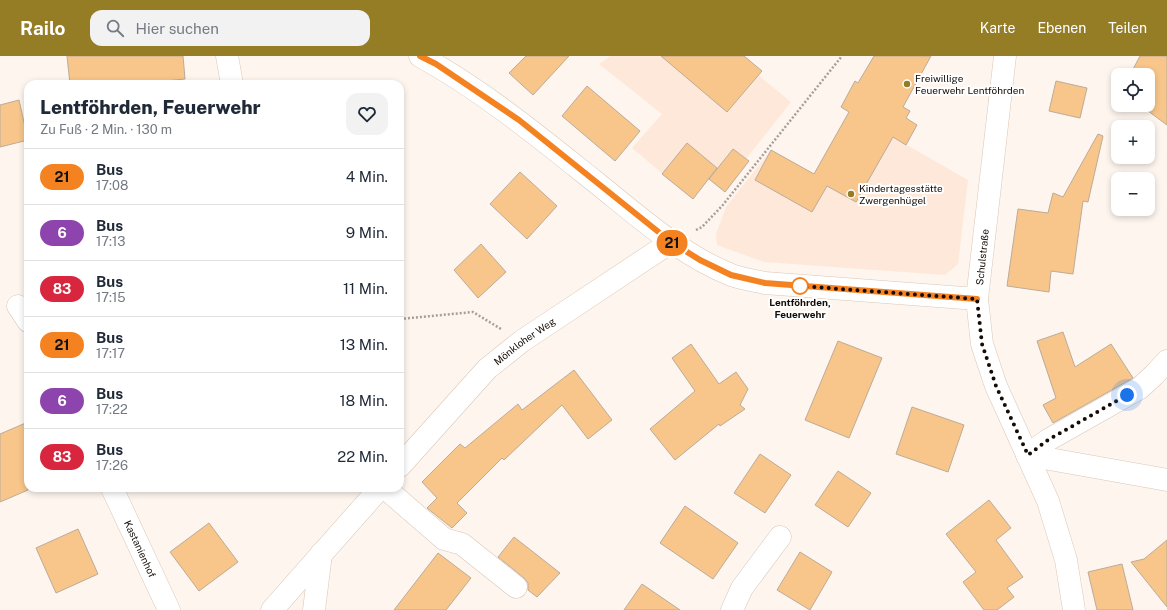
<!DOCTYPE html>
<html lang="de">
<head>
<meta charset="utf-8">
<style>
	:root { --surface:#fff; --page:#f2f2f3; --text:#1f2937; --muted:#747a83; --line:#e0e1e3; --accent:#957d25 }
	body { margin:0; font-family:"Public Sans",sans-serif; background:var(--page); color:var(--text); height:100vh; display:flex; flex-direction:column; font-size:15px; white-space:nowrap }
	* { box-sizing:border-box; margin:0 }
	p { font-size:13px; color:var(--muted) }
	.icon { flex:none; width:22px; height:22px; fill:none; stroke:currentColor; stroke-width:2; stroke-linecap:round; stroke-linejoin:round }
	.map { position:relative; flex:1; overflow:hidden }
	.panel { position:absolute; left:24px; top:24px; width:380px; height:412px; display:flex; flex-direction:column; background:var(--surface); border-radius:12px; box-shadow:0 2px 6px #0003 }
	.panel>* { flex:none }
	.badge { padding:0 8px; border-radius:13px; font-size:14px; line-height:26px }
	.controls { position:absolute; left:1111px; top:12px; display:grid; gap:8px }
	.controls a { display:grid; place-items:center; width:44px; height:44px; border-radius:8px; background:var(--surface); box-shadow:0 2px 6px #0003; font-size:20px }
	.you { position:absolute; width:20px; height:20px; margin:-10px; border:3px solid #fff; border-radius:50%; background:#1a73e8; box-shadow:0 0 0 6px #1a73e833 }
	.map>.badge { position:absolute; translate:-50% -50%; box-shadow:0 0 0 2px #fff }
	.round { display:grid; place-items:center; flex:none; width:42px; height:42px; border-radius:12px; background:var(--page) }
	.headline { display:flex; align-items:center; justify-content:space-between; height:68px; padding:0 16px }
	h1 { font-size:19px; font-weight:800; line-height:30px }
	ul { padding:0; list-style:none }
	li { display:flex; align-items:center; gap:12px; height:56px; padding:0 16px; border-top:1px solid var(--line) }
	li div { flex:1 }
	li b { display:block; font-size:15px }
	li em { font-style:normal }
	li .badge { min-width:44px; font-weight:700; text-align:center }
	header { display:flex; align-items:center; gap:24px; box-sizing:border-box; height:56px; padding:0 20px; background:var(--accent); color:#fff }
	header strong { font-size:19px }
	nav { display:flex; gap:22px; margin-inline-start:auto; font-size:14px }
	.search { width:280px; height:36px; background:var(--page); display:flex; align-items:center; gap:10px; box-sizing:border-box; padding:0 14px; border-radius:12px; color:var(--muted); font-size:15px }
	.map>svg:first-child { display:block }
	.education { fill:#fee8da }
	.building { fill:#f8c68a; stroke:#bcab99 }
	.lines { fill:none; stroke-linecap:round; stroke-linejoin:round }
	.minor-casing { stroke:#dbc6b6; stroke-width:23 }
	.path { stroke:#a69e98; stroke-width:2.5; stroke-dasharray:2 2; stroke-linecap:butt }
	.minor { stroke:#fff; stroke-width:22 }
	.line-casing { stroke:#fff; stroke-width:9 }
	.line { stroke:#f58220; stroke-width:6 }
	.walk { stroke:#130c07; stroke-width:4; stroke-dasharray:0 7.2 }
	.poi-dot { fill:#957d25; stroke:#fff; stroke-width:1.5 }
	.stop-dot { fill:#fff; stroke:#f58220; stroke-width:2 }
	.labels { text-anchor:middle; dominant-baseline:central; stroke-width:4; stroke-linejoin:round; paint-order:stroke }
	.poi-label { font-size:10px; fill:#130c07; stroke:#fff; text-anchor:start }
	.street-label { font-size:10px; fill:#130c07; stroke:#fff }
	.stop-label { font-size:10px; font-weight:bold; fill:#130c07; stroke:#fff }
</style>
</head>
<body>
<header>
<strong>Railo</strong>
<div class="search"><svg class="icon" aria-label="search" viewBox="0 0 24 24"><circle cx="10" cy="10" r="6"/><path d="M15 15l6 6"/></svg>Hier suchen</div>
<nav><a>Karte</a><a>Ebenen</a><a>Teilen</a></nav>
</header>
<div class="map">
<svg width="1167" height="554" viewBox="0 0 1167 554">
	<rect width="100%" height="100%" fill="#fdf5ee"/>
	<g class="education">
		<path d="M611 0H744L758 19 791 46 746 103 733 93 693 143 632 92 662 58 599 8Z"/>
		<path d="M893 81 968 124 958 208 945 219 764 206 717 189 716 178 726 151 771 94 814 118Z"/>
	</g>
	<g class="building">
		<path d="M67 0H183L185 23 138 28H70Z"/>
		<path d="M526 0H569L533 39 509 17Z"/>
		<path d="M661 0H744L762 15 727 56Z"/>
		<path d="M874 0H931L903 51 910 55 906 62 917 69 906 89 893 81 856 146 827 130 812 156 755 124 771 94 814 118 849 56 841 51 855 25 858 27Z"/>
		<path d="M1140 0H1167V69L1140 49H1148V19H1130Z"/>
		<path d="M1056 25 1087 32 1080 62 1049 55Z"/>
		<path d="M587 30 640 75 615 105 562 60Z"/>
		<path d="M19 44 28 84 0 91V49Z"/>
		<path d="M1098 78 1103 80 1088 146 1083 145 1073 218 1051 215 1049 236 1007 230 1018 153 1048 157 1053 137 1063 141Z"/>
		<path d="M687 87 717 112 693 143 662 118Z"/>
		<path d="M733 93 749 105 725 136 709 123Z"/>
		<path d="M520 116 557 150 527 183 490 148Z"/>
		<path d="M481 188 506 216 478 242 454 214Z"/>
		<path d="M1063 276 1075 311 1111 288 1133 322 1053 367 1043 349 1056 342 1037 285Z"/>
		<path d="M838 285 882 302 849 382 805 364Z"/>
		<path d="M691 288 719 328 736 316 748 333 740 349 745 353 720 370 719 368 675 404 650 373 695 335 672 302Z"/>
		<path d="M574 314 612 364 588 383 562 349 504 404 502 402 457 447 467 457 452 472 427 452 437 442 422 426 460 388 465 392 518 348 522 354Z"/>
		<path d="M912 351 964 369 948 416 896 398Z"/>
		<path d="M28 366V434L0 446V378Z"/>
		<path d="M760 398 791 419 765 457 734 437Z"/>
		<path d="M838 415 871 437 848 471 815 449Z"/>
		<path d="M989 444 1011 472 996 484 1023 521 1007 532 1014 541 997 554H984L963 526 976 516 946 478Z"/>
		<path d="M685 450 738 487 713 523 660 487Z"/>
		<path d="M209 467 238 506 199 535 170 496Z"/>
		<path d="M78 473 98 518 56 537 36 492Z"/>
		<path d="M514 481 560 517 537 541 528 534V527L524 522 498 501Z"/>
		<path d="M1167 484V551L1131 506 1144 503Z"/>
		<path d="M800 496 832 516 810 554 777 534Z"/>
		<path d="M438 497 471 522 446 554H394Z"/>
		<path d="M1122 508 1133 554H1097L1088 516Z"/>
		<path d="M642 528 680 554H624Z"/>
	</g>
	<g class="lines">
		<defs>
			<g id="minor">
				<path d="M227 0 232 28"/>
				<path d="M420 0C482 34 538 80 593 124 636 158 678 197 729 218 740 223 753 224 765 227L977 243"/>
				<path d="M1005 0 977 243 982 288 996 330 1048 445 1066 504 1074 554"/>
				<path d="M18 250 28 265"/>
				<path d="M1027 399 1048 384 1140 332 1154 319 1167 305"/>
				<path d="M1027 399 1167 424"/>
				<path id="s1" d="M400 410 487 313 522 285 671 186"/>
				<path id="s2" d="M112 432 169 554"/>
				<path d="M385 432 444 483 462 488 516 531"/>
				<path d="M272 554 380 432"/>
				<path d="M314 554 321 498"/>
				<path d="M732 554 742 532 780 481"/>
			</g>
		</defs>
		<use href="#minor" class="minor-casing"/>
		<g class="path">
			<path d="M696 174 702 171 722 150 842 0"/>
			<path d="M400 263 473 256 501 273"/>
		</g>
		<use href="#minor" class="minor"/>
	</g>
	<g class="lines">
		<defs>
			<path id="line" d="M420 0 436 8 519 64 671 186 700 204 731 219 765 227 977 243"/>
		</defs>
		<use href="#line" class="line-casing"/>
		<use href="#line" class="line"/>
		<path class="walk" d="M800 230 977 243 982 288 996 330 1028 399 1048 384 1127 339"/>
	</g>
	<g class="poi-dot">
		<circle cx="907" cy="28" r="4"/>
		<circle cx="851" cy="138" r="4"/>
	</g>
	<circle class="stop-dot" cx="800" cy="230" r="8"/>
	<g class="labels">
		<g class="poi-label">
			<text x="915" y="22">Freiwillige<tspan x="915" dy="12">Feuerwehr Lentföhrden</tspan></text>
			<text x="859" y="132">Kindertagesstätte<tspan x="859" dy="12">Zwergenhügel</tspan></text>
		</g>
		<g class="street-label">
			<text transform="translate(982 201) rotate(-84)">Schulstraße</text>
			<text stroke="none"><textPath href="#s1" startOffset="177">Mönkloher Weg</textPath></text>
			<text stroke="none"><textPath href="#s2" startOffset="67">Kastanienhof</textPath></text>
		</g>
		<g class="stop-label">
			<text x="800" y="246">Lentföhrden,<tspan x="800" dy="12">Feuerwehr</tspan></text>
		</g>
	</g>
</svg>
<div class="controls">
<a><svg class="icon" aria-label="locate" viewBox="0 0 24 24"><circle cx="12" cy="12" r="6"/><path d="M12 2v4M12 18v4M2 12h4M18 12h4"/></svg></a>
<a>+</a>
<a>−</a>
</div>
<div class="you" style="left:1127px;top:339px"></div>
<b class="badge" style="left:672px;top:187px;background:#f58220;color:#111">21</b>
<section class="panel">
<div class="headline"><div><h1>Lentföhrden, Feuerwehr</h1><p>Zu Fuß · 2 Min. · 130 m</p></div><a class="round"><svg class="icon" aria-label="heart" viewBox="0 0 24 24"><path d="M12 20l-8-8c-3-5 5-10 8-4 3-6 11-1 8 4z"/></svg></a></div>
<ul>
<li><span class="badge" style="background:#f58220;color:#111">21</span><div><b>Bus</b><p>17:08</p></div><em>4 Min.</em></li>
<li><span class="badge" style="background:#8e44ad;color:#fff">6</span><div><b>Bus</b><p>17:13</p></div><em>9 Min.</em></li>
<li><span class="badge" style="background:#d7263d;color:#fff">83</span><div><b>Bus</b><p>17:15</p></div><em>11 Min.</em></li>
<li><span class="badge" style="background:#f58220;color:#111">21</span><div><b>Bus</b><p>17:17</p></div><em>13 Min.</em></li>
<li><span class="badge" style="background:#8e44ad;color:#fff">6</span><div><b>Bus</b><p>17:22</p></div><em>18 Min.</em></li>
<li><span class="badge" style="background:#d7263d;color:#fff">83</span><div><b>Bus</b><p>17:26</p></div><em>22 Min.</em></li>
</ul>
</section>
</div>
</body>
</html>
